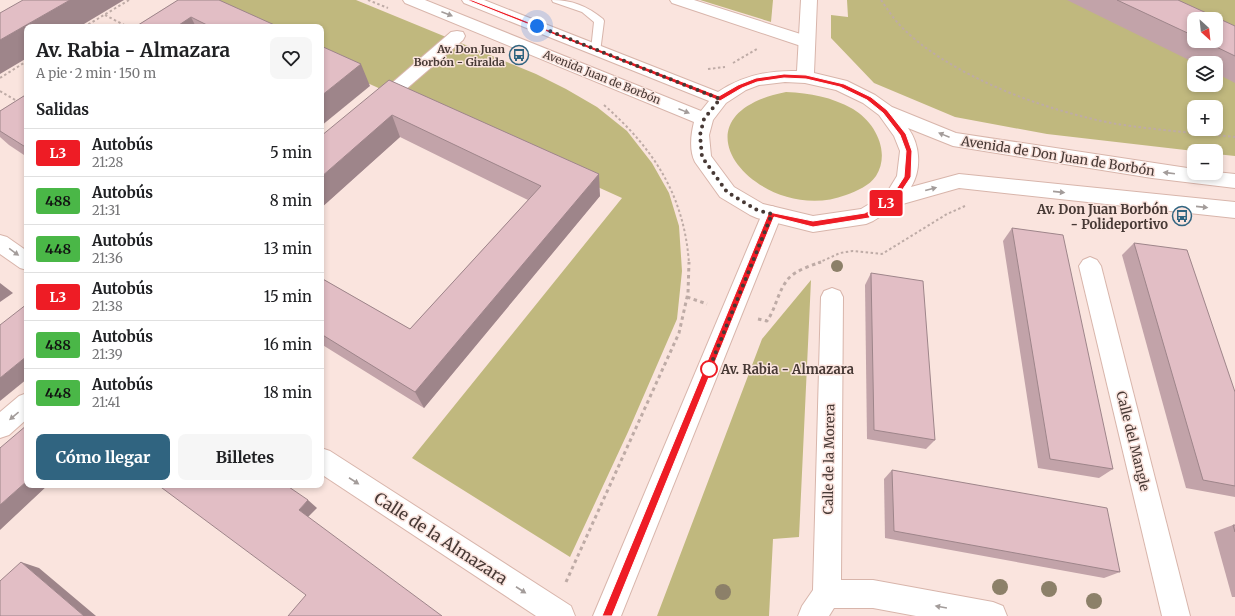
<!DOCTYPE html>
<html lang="es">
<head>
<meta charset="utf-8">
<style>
	:root { --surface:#fff; --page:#f6f6f6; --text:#202124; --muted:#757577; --line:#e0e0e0; --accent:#306480 }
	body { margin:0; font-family:Merriweather,serif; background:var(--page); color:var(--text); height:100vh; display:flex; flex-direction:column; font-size:15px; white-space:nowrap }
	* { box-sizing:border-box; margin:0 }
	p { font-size:13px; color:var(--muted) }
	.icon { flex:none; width:22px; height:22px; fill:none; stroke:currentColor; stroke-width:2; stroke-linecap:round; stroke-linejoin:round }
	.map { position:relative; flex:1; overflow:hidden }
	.panel { position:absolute; left:24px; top:24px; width:300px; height:464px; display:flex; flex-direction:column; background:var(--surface); border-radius:8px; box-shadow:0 2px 6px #0003 }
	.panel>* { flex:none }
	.badge { padding:0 8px; border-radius:3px; font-size:14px; line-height:26px }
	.needle { width:26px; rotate:153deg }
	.buttons { position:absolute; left:1187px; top:12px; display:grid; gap:8px }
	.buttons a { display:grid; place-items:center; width:36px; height:36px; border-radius:8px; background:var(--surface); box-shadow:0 2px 6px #0003; font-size:20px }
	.you { position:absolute; width:20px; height:20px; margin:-10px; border:3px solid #fff; border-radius:50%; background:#1a73e8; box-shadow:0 0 0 6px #1a73e833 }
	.map>.badge { position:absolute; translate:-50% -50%; box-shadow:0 0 0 2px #fff }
	h2 { padding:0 12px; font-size:15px; line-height:36px }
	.round { display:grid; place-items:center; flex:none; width:42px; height:42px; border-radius:8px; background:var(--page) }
	.head { display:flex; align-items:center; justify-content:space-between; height:68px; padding:0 12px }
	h1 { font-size:19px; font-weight:700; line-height:30px }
	.primary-button { display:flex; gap:8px; margin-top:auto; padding:8px 12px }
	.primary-button a { flex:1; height:46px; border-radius:8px; background:var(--accent); color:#fff; font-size:16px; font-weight:700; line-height:46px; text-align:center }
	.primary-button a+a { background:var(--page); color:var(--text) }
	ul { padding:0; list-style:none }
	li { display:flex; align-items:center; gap:12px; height:48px; padding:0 12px; border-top:1px solid var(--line) }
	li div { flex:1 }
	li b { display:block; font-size:15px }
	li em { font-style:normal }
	li .badge { min-width:44px; font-weight:700; text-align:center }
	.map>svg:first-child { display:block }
	.green { fill:#c0b87e; fill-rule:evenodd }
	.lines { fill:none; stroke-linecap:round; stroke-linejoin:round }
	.service-casing { stroke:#d8b5ab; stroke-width:2 }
	.pedestrian-casing { stroke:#d8b5ab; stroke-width:2 }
	.minor-casing { stroke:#d8b5ab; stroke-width:2 }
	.tertiary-casing { stroke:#d8b5ab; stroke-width:2 }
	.path-far1 { stroke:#beaba6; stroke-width:2; stroke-dasharray:2.5 2.5; stroke-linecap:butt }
	.path { stroke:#beaba6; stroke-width:3; stroke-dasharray:3.5 3.5; stroke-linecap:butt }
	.service { fill:#fff; fill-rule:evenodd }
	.pedestrian { fill:#fff; fill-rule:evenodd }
	.minor { fill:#fff; fill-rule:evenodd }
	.tertiary { fill:#fff; fill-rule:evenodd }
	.tree { fill:#8c8069 }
	.wall { fill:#c2a3a9; fill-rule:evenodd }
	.shaded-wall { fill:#9e858a }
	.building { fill:#e2bec5; stroke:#9e858a }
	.oneway { fill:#a39c9a }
	.line { fill:#ee1c25; stroke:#fff }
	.walk { stroke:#473935; stroke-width:4; stroke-dasharray:0 7.2 }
	.stop-dot { fill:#fff; stroke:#ee1c25; stroke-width:2 }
	.labels { text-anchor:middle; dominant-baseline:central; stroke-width:3; stroke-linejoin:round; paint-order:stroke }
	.far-poi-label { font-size:11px; font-weight:bold; fill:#473935; stroke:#fae4de; text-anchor:end }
	.far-street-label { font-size:11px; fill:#473935; stroke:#fae4de }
	.street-label { font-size:13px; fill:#473935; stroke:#fae4de }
	.poi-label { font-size:13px; font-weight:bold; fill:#473935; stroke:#fae4de; text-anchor:end }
	.stop-label { font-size:13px; font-weight:bold; fill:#473935; stroke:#fae4de; text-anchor:start }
	.near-street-label { font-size:16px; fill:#473935; stroke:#fae4de }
</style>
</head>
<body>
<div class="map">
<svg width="1235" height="616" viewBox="0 0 1235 616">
	<rect width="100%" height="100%" fill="#fae4de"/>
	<g class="green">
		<path d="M218 0H356L536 74 566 89 597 107 627 131 652 163 669 193 679 226 682 271 677 319 628 432 570 557 412 458 622 198 321 62V27H242Z"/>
		<path d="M700 0H773L771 22Z"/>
		<path d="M847 0H1235V156L1216 154V151H1194L1047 134 955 117 874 83 831 38V15L848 17ZM1194 19H1216V41H1194ZM1194 63H1216V85H1194ZM1194 107H1216V129H1194Z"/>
		<path d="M786 92C811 93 831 97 853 109 875 122 891 152 876 176 869 186 857 191 846 195 763 227 661 117 786 92Z"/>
		<path d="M811 280 799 537 773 539 769 616H657L762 339Z"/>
	</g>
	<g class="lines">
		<defs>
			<path id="service" d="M552 0C572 0 587 6 603 19L604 21 600 52H592L591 50 594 22 582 12 553 2Z"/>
			<g id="pedestrian">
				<path d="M670 0H694L813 38 815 42 813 46 807 47 801 46 672 3Z"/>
				<path d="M457 31 463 32 465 36 463 40 383 109 377 111 371 109 368 105 371 101 451 32Z"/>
			</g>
			<g id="minor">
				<path d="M772 206 779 209 782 214 621 616H593L762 214 765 209Z"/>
				<path d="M0 235 7 237 27 251V270L20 268 0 254Z"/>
				<path d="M1090 257 1097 260 1101 266 1190 616H1162L1079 266 1083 260Z"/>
				<path d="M832 288 840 291 843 297 841 580H873L993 602 1003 606 1007 616H916L873 608H834L829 616H798L802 606 813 590 821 297 824 291Z"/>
				<path d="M27 393V419L9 435 0 438V412L19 396Z"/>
				<path d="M321 448 330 451 571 606 575 616H536L321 474Z"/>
			</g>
			<path id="tertiary" d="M403 0H425L701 111 709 101 464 3 462 0H484L718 92C742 76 768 70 797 71L801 0H817L814 73 847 81 875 95 892 107 956 133 1194 169V173L1216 172 1235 174V188L1152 178 953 146 908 128C920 144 922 169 911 187L959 174 1235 202V218L959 188 899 205 873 221 866 224 813 232 757 218 750 215 720 197 695 162C689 150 691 134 694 122L405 3ZM785 82 805 83 836 90 863 103 879 115 894 136 900 151 897 176 886 194 861 209 813 216 763 204 734 187 711 156 709 135 713 120 726 103 746 90 759 85Z"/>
		</defs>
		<use href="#service" class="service-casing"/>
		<use href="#pedestrian" class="pedestrian-casing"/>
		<use href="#minor" class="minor-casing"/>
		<use href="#tertiary" class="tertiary-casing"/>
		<g class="path-far1">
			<path d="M368 0 388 8"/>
			<path d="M881 0C886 7 891 15 897 22 944 75 1049 112 1117 124 1156 130 1196 133 1235 137"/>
			<path d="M105 15 128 27"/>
			<path d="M84 27 129 0"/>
			<path d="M733 63 757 49"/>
			<path d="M708 69 725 67"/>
			<path d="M0 78 27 61"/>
			<path d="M0 91 17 101"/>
			<path d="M604 105C654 149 684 195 689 263"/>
			<path d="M818 263 840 253 853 251 882 254 947 214 965 206"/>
		</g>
		<g class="path">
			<path d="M687 297 707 304"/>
			<path d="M758 319 767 321C776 308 778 291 788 279 796 270 810 266 821 262"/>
			<path d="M566 582 679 333 688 293 689 262"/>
		</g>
		<use href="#service" class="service"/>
		<use href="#pedestrian" class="pedestrian"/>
		<use href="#minor" class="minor"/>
		<use href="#tertiary" class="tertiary"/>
	</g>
	<g class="tree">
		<circle cx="837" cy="266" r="6"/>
		<circle cx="1000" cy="587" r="8"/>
		<circle cx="1049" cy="589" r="8"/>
		<circle cx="723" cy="592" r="8"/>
		<circle cx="1094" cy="601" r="8"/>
	</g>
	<g class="wall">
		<path d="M178 0 279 27H135Z"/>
		<path d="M1067 0H1178L1235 26V83L1216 73V63H1195ZM1194 19 1216 41H1194Z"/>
		<path d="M389 80 600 196 424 408 321 344V278L410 329 528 200 400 137 321 208Z"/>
		<path d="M27 94V157L9 145 0 137V111Z"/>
		<path d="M1012 228 1113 469 1099 478 1038 468 1003 241Z"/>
		<path d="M1134 243 1235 392V497L1186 488 1122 255Z"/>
		<path d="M871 273 935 440 926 449 867 439 865 285Z"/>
		<path d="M892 470 1120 572 1104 578 885 538 884 479Z"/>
		<path d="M1233 525H1235V597H1232L1214 532Z"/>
	</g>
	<g class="shaded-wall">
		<path d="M70 0H124L79 27H27V58L0 74V40Z"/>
		<path d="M191 17 196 27H176Z"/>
		<path d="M361 64 370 86 321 126V96Z"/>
		<path d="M392 115 400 137 321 208V177Z"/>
		<path d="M599 174 600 196 424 408 415 392Z"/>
		<path d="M0 283 13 293 0 302Z"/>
		<path d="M27 356V379L0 401V378Z"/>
		<path d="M27 481V485H48L0 530V505Z"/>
		<path d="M308 500 317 508 308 517 299 510Z"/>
		<path d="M21 562 39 568 96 616H84Z"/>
	</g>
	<g class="building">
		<path d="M23 0H70L0 40V13Z"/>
		<path d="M178 0H219L279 27H211L191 17 176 27H135Z"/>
		<path d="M1117 0H1178L1235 26V56L1204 41H1216V19H1194V36Z"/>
		<path d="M321 46 361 64 321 96Z"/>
		<path d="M389 80 599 174 415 392 321 334V278L410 329 541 186 392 115 321 177V136Z"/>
		<path d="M27 94V148L0 131V111Z"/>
		<path d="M1012 228 1063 235 1113 469 1050 459Z"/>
		<path d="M1134 243 1187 250 1235 392V486L1203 480Z"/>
		<path d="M871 273 923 281 935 440 874 430Z"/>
		<path d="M27 304V356L0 378V325Z"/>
		<path d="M27 425V481L0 505V448Z"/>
		<path d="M892 470 1107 508 1120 572 894 531Z"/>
		<path d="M158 485H264L267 488 270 485H286L308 500 299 510 442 616H288L306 595Z"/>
		<path d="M1233 525H1235V532Z"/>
		<path d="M21 562 84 616H0V581Z"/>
	</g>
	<defs><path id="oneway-solid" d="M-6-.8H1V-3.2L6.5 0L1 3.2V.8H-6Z"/></defs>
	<g class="oneway">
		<use href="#oneway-solid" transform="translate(447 14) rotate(21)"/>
		<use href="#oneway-solid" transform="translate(684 111) rotate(22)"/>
		<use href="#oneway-solid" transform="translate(944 135) rotate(-158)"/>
		<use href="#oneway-solid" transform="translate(1169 173) rotate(-173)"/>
		<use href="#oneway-solid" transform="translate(931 189) rotate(-15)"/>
		<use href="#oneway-solid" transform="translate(1059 192) rotate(6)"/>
		<use href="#oneway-solid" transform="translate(1202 207) rotate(6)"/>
		<use href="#oneway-solid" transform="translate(14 252) rotate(36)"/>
		<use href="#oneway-solid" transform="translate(14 416) rotate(140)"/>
		<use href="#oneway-solid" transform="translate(354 481) rotate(33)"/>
		<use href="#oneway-solid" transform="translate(521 590) rotate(33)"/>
		<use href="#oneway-solid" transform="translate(941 607) rotate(-170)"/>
	</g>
	<path class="line" d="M467 0H472L719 96 738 85 756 78 784 74 806 75 844 84 871 97 887 110 906 134 912 151 911 177 895 201 869 218 813 227 774 217 612 616H602L769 212 813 221 865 213 891 197 904 177 906 151 900 135 883 113 867 100 840 87 806 79 784 78 757 82 742 88 720 101Z"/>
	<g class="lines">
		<path class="walk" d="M537 26 720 99 704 119 700 135 702 157 727 192 757 210 772 214 709 369"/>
	</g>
	<defs>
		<symbol id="bus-ring" viewBox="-11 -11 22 22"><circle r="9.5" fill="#fae4de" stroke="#306480" stroke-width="1.5"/><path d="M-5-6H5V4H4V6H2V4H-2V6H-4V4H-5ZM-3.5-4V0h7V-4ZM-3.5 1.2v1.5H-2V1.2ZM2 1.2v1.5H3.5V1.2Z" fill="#306480"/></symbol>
	</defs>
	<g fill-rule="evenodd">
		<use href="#bus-ring" x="508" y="44" width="22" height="22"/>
		<use href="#bus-ring" x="1171" y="205" width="22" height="22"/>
	</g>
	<circle class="stop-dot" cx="709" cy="369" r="8"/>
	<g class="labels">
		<g class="far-poi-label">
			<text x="505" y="49">Av. Don Juan<tspan x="505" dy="13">Borbón - Giralda</tspan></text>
		</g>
		<g class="far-street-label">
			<text transform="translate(602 77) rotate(22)">Avenida Juan de Borbón</text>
		</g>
		<g class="street-label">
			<text transform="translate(1058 156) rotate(9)">Avenida de Don Juan de Borbón</text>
			<text transform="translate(1133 441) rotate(76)">Calle del Mangle</text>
			<text transform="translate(829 459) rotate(-89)">Calle de la Morera</text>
		</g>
		<g class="poi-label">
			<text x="1168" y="209">Av. Don Juan Borbón<tspan x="1168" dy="15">- Polideportivo</tspan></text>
		</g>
		<g class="stop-label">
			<text x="721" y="369">Av. Rabia - Almazara</text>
		</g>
		<g class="near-street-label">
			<text transform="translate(441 538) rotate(33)">Calle de la Almazara</text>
		</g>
	</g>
</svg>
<div class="buttons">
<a><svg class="needle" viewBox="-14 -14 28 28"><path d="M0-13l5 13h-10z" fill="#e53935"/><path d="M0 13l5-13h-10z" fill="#757577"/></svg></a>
<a><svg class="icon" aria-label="layers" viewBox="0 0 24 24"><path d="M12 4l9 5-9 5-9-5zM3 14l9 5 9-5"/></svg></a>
<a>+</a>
<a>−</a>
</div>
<div class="you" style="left:537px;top:26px"></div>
<b class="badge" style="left:886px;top:203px;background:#ee1c25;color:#fff">L3</b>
<section class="panel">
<div class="head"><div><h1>Av. Rabia - Almazara</h1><p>A pie · 2 min · 150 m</p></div><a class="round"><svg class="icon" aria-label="heart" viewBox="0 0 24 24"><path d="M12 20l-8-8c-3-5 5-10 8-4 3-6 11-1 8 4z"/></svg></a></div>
<h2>Salidas</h2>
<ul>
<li><span class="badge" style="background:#ee1c25;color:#fff">L3</span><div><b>Autobús</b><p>21:28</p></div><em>5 min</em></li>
<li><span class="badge" style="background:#4ab747;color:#111">488</span><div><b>Autobús</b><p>21:31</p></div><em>8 min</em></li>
<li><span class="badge" style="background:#4ab747;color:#111">448</span><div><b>Autobús</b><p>21:36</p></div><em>13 min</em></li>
<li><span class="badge" style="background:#ee1c25;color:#fff">L3</span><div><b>Autobús</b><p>21:38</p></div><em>15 min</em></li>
<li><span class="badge" style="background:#4ab747;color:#111">488</span><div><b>Autobús</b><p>21:39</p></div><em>16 min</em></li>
<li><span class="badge" style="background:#4ab747;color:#111">448</span><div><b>Autobús</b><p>21:41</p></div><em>18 min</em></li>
</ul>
<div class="primary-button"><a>Cómo llegar</a><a>Billetes</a></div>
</section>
</div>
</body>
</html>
